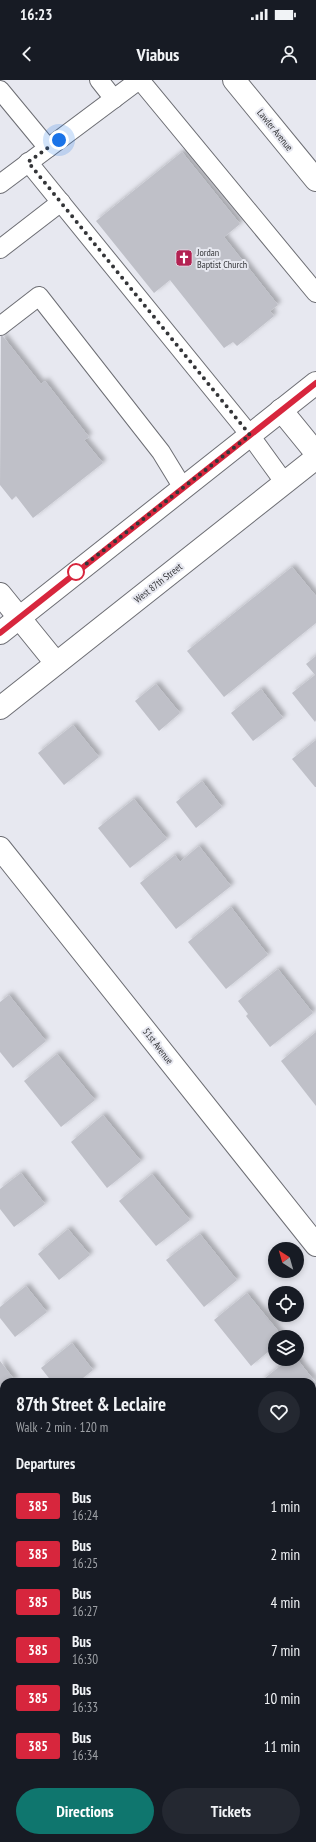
<!DOCTYPE html>
<html lang="en">
<head>
<meta charset="utf-8">
<style>
	:root { --surface:#171b24; --page:#242831; --text:#f1f3f6; --muted:#9ea1a6; --accent:#0f766e }
	body { margin:0; font-family:"PT Sans Narrow",sans-serif; background:var(--page); color:var(--text); height:100vh; display:flex; flex-direction:column; font-size:15px; white-space:nowrap }
	* { box-sizing:border-box; margin:0 }
	p { font-size:13px; color:var(--muted) }
	.icon { flex:none; width:22px; height:22px; fill:none; stroke:currentColor; stroke-width:2; stroke-linecap:round; stroke-linejoin:round }
	.map { position:relative; flex:1; overflow:hidden }
	.panel { position:absolute; left:0px; top:1298px; width:316px; height:464px; display:flex; flex-direction:column; background:var(--surface); border-radius:12px 12px 0 0; box-shadow:0 2px 6px #0003 }
	.panel>* { flex:none }
	.badge { padding:0 8px; border-radius:3px; font-size:14px; line-height:26px }
	.needle { width:26px; rotate:323deg }
	.controls { position:absolute; left:268px; top:1162px; display:grid; gap:8px }
	.controls a { display:grid; place-items:center; width:36px; height:36px; border-radius:50%; background:var(--surface); box-shadow:0 2px 6px #0003; font-size:20px }
	.you { position:absolute; width:20px; height:20px; margin:-10px; border:3px solid #fff; border-radius:50%; background:#1a73e8; box-shadow:0 0 0 6px #1a73e833 }
	.map>.badge { position:absolute; translate:-50% -50%; box-shadow:0 0 0 2px #fff }
	h2 { padding:0 16px; font-size:15px; line-height:36px }
	.round { display:grid; place-items:center; flex:none; width:42px; height:42px; border-radius:21px; background:var(--page) }
	.headline { display:flex; align-items:center; justify-content:space-between; height:68px; padding:0 16px }
	h1 { font-size:19px; font-weight:700; line-height:30px }
	.cta { display:flex; gap:8px; margin-top:auto; padding:8px 16px }
	.cta a { flex:1; height:46px; border-radius:24px; background:var(--accent); color:#fff; font-size:16px; font-weight:700; line-height:46px; text-align:center }
	.cta a+a { background:var(--page); color:var(--text) }
	ul { padding:0; list-style:none }
	li { display:flex; align-items:center; gap:12px; height:48px; padding:0 16px }
	li div { flex:1 }
	li b { display:block; font-size:15px }
	li em { font-style:normal }
	li .badge { min-width:44px; font-weight:700; text-align:center }
	.status { display:flex; justify-content:space-between; align-items:center; height:28px; padding:0 20px; background:var(--surface); direction:ltr }
	.status svg { height:11px; fill:currentColor }
	header { display:flex; justify-content:space-between; align-items:center; height:52px; padding:0 16px; background:var(--surface); font-size:18px; font-weight:700 }
	.map>svg:first-child { display:block }
	.building { fill:#bfc0c8; filter:url(#shadow) }
	.lines { fill:none; stroke-linecap:round; stroke-linejoin:round }
	.lane-casing { stroke:#6d6e74; stroke-width:20 }
	.street-casing { stroke:#6d6e74; stroke-width:24 }
	.secondary-casing { stroke:#6d6e74; stroke-width:24 }
	.lane { stroke:#fff; stroke-width:18 }
	.street { stroke:#fff; stroke-width:22 }
	.secondary { stroke:#fff; stroke-width:22 }
	.line-casing { stroke:#fff; stroke-width:9 }
	.line { stroke:#d7263d; stroke-width:6 }
	.walk { stroke:#343538; stroke-width:4; stroke-dasharray:0 7.2 }
	.stop-dot { fill:#fff; stroke:#d7263d; stroke-width:2 }
	.labels { text-anchor:middle; dominant-baseline:central; stroke-width:4; stroke-linejoin:round; paint-order:stroke }
	.street-label { font-size:10px; fill:#343538; stroke:#e7e8f0 }
	.poi-label { font-size:10px; fill:#343538; stroke:#e7e8f0; text-anchor:start }
</style>
</head>
<body>
<div class="status"><b>16:23</b><svg viewBox="0 0 49 12"><path d="M0 12V9h3v3zM5 12V6h3v6zM10 12V3h3v9zM15 12V0h3v12zM26 1h20v11H26zM47 4h2v5h-2z"/></svg></div>
<header><svg class="icon" aria-label="back" viewBox="0 0 24 24"><path d="M15 5l-7 7 7 7"/></svg>Viabus<svg class="icon" aria-label="person" viewBox="0 0 24 24"><circle cx="12" cy="8" r="4"/><path d="M4 21q1-7 8-7t8 7"/></svg></header>
<div class="map">
<svg width="316" height="1762" viewBox="0 0 316 1762">
	<defs>
		<filter id="shadow"><feDropShadow dx="3.5" dy="-3.5" stdDeviation="2" flood-color="#0004"/></filter>
	</defs>
	<rect width="100%" height="100%" fill="#e7e8f0"/>
	<g class="building">
		<path d="M182 72 240 144 224 157 278 225 270 231 274 236 237 266 233 262 224 268 170 200 154 213 96 141Z"/>
		<path d="M1 254 41 304 45 301 89 357 84 360 103 383 33 438 16 416 12 420 0 405Z"/>
		<path d="M292 487 316 516V543L224 617 187 571Z"/>
		<path d="M316 576V640L315 642 292 613 315 595 306 584Z"/>
		<path d="M156 604 180 633 159 651 135 621Z"/>
		<path d="M261 609 283 638 253 661 231 633Z"/>
		<path d="M73 645 99 677 64 705 38 673Z"/>
		<path d="M316 660V707H315L292 679Z"/>
		<path d="M202 701 222 727 196 748 176 722Z"/>
		<path d="M134 719 167 759 130 788 98 748Z"/>
		<path d="M199 766 231 806 176 849 140 803 175 775 180 782Z"/>
		<path d="M231 827 268 875 226 909 188 862Z"/>
		<path d="M278 889 313 933 270 967 246 936 248 934 238 921Z"/>
		<path d="M9 915 46 961 13 988 0 972V922Z"/>
		<path d="M316 952V1026L281 981Z"/>
		<path d="M57 974 95 1020 61 1047 24 1001Z"/>
		<path d="M103 1035 141 1081 107 1108 71 1062Z"/>
		<path d="M21 1093 45 1124 14 1147 0 1129V1109Z"/>
		<path d="M152 1094 190 1140 156 1166 119 1121Z"/>
		<path d="M68 1149 90 1175 59 1200 38 1174Z"/>
		<path d="M200 1154 237 1200 204 1227 166 1180Z"/>
		<path d="M26 1206 47 1232 15 1257 0 1238V1227Z"/>
		<path d="M247 1213 283 1257H275V1266L251 1286 214 1240Z"/>
		<path d="M72 1263 93 1290 78 1302H52L41 1288Z"/>
		<path d="M289 1279H297L316 1303V1333L312 1337V1302H260Z"/>
		<path d="M0 1281 16 1302H4V1333L0 1336Z"/>
		<path d="M316 1354V1368L312 1363V1358Z"/>
		<path d="M4 1376V1408L0 1403V1379Z"/>
		<path d="M0 1653 4 1658V1750L0 1745Z"/>
		<path d="M316 1690V1757L310 1762H285L282 1758H312V1694Z"/>
	</g>
	<g class="lines">
		<defs>
			<g id="lane">
				<path d="M99 0 114 19"/>
				<path d="M140 0 316 213"/>
				<path d="M0 10 48 68"/>
				<path d="M28 82 250 355 284 402"/>
				<path d="M0 104 139 0"/>
				<path d="M0 169 61 122"/>
				<path d="M0 246 39 216 161 372 183 408"/>
			</g>
			<g id="street">
				<path d="M234 0 316 100"/>
				<path d="M281 330 316 373"/>
				<path d="M0 514 56 583"/>
				<path d="M0 768 316 1165"/>
				<path d="M0 1535 4 1540"/>
				<path d="M312 1616 316 1613"/>
				<path d="M175 1758 178 1762"/>
				<path d="M128 1762 133 1758"/>
			</g>
			<g id="secondary">
				<path d="M0 553 316 303"/>
				<path d="M0 628 316 378"/>
			</g>
		</defs>
		<use href="#lane" class="lane-casing"/>
		<use href="#street" class="street-casing"/>
		<use href="#secondary" class="secondary-casing"/>
		<use href="#lane" class="lane"/>
		<use href="#street" class="street"/>
		<use href="#secondary" class="secondary"/>
	</g>
	<g class="lines">
		<defs>
			<path id="line" d="M0 553 316 303"/>
		</defs>
		<use href="#line" class="line-casing"/>
		<use href="#line" class="line"/>
		<path class="walk" d="M59 60 28 82 250 355 76 492"/>
	</g>
	<defs>
		<symbol id="church-square" viewBox="-11 -11 22 22"><rect x="-9" y="-9" width="18" height="18" rx="4" fill="#b32252" stroke="#e7e8f0"/><path d="M-1.2-6h2.4v3.5h3.3v2.4h-3.3V6h-2.4V-.1h-3.3v-2.4h3.3Z" fill="#fff"/></symbol>
	</defs>
	<g fill-rule="evenodd">
		<use href="#church-square" x="174" y="168" width="20" height="20"/>
	</g>
	<circle class="stop-dot" cx="76" cy="492" r="8"/>
	<g class="labels">
		<g class="street-label">
			<text transform="translate(275 50) rotate(51)">Lawler Avenue</text>
			<text transform="translate(158 503) rotate(-38)">West 87th Street</text>
			<text transform="translate(158 966) rotate(52)">51st Avenue</text>
		</g>
		<g class="poi-label">
			<text x="197" y="172">Jordan<tspan x="197" dy="12">Baptist Church</tspan></text>
		</g>
	</g>
</svg>
<div class="controls">
<a><svg class="needle" viewBox="-14 -14 28 28"><path d="M0-13l5 13h-10z" fill="#e53935"/><path d="M0 13l5-13h-10z" fill="#9ea1a6"/></svg></a>
<a><svg class="icon" aria-label="locate" viewBox="0 0 24 24"><circle cx="12" cy="12" r="6"/><path d="M12 2v4M12 18v4M2 12h4M18 12h4"/></svg></a>
<a><svg class="icon" aria-label="layers" viewBox="0 0 24 24"><path d="M12 4l9 5-9 5-9-5zM3 14l9 5 9-5"/></svg></a>
</div>
<div class="you" style="left:59px;top:60px"></div>
<section class="panel">
<div class="headline"><div><h1>87th Street &amp; Leclaire</h1><p>Walk · 2 min · 120 m</p></div><a class="round"><svg class="icon" aria-label="heart" viewBox="0 0 24 24"><path d="M12 20l-8-8c-3-5 5-10 8-4 3-6 11-1 8 4z"/></svg></a></div>
<h2>Departures</h2>
<ul>
<li><span class="badge" style="background:#d7263d;color:#fff">385</span><div><b>Bus</b><p>16:24</p></div><em>1 min</em></li>
<li><span class="badge" style="background:#d7263d;color:#fff">385</span><div><b>Bus</b><p>16:25</p></div><em>2 min</em></li>
<li><span class="badge" style="background:#d7263d;color:#fff">385</span><div><b>Bus</b><p>16:27</p></div><em>4 min</em></li>
<li><span class="badge" style="background:#d7263d;color:#fff">385</span><div><b>Bus</b><p>16:30</p></div><em>7 min</em></li>
<li><span class="badge" style="background:#d7263d;color:#fff">385</span><div><b>Bus</b><p>16:33</p></div><em>10 min</em></li>
<li><span class="badge" style="background:#d7263d;color:#fff">385</span><div><b>Bus</b><p>16:34</p></div><em>11 min</em></li>
</ul>
<div class="cta"><a>Directions</a><a>Tickets</a></div>
</section>
</div>
</body>
</html>
